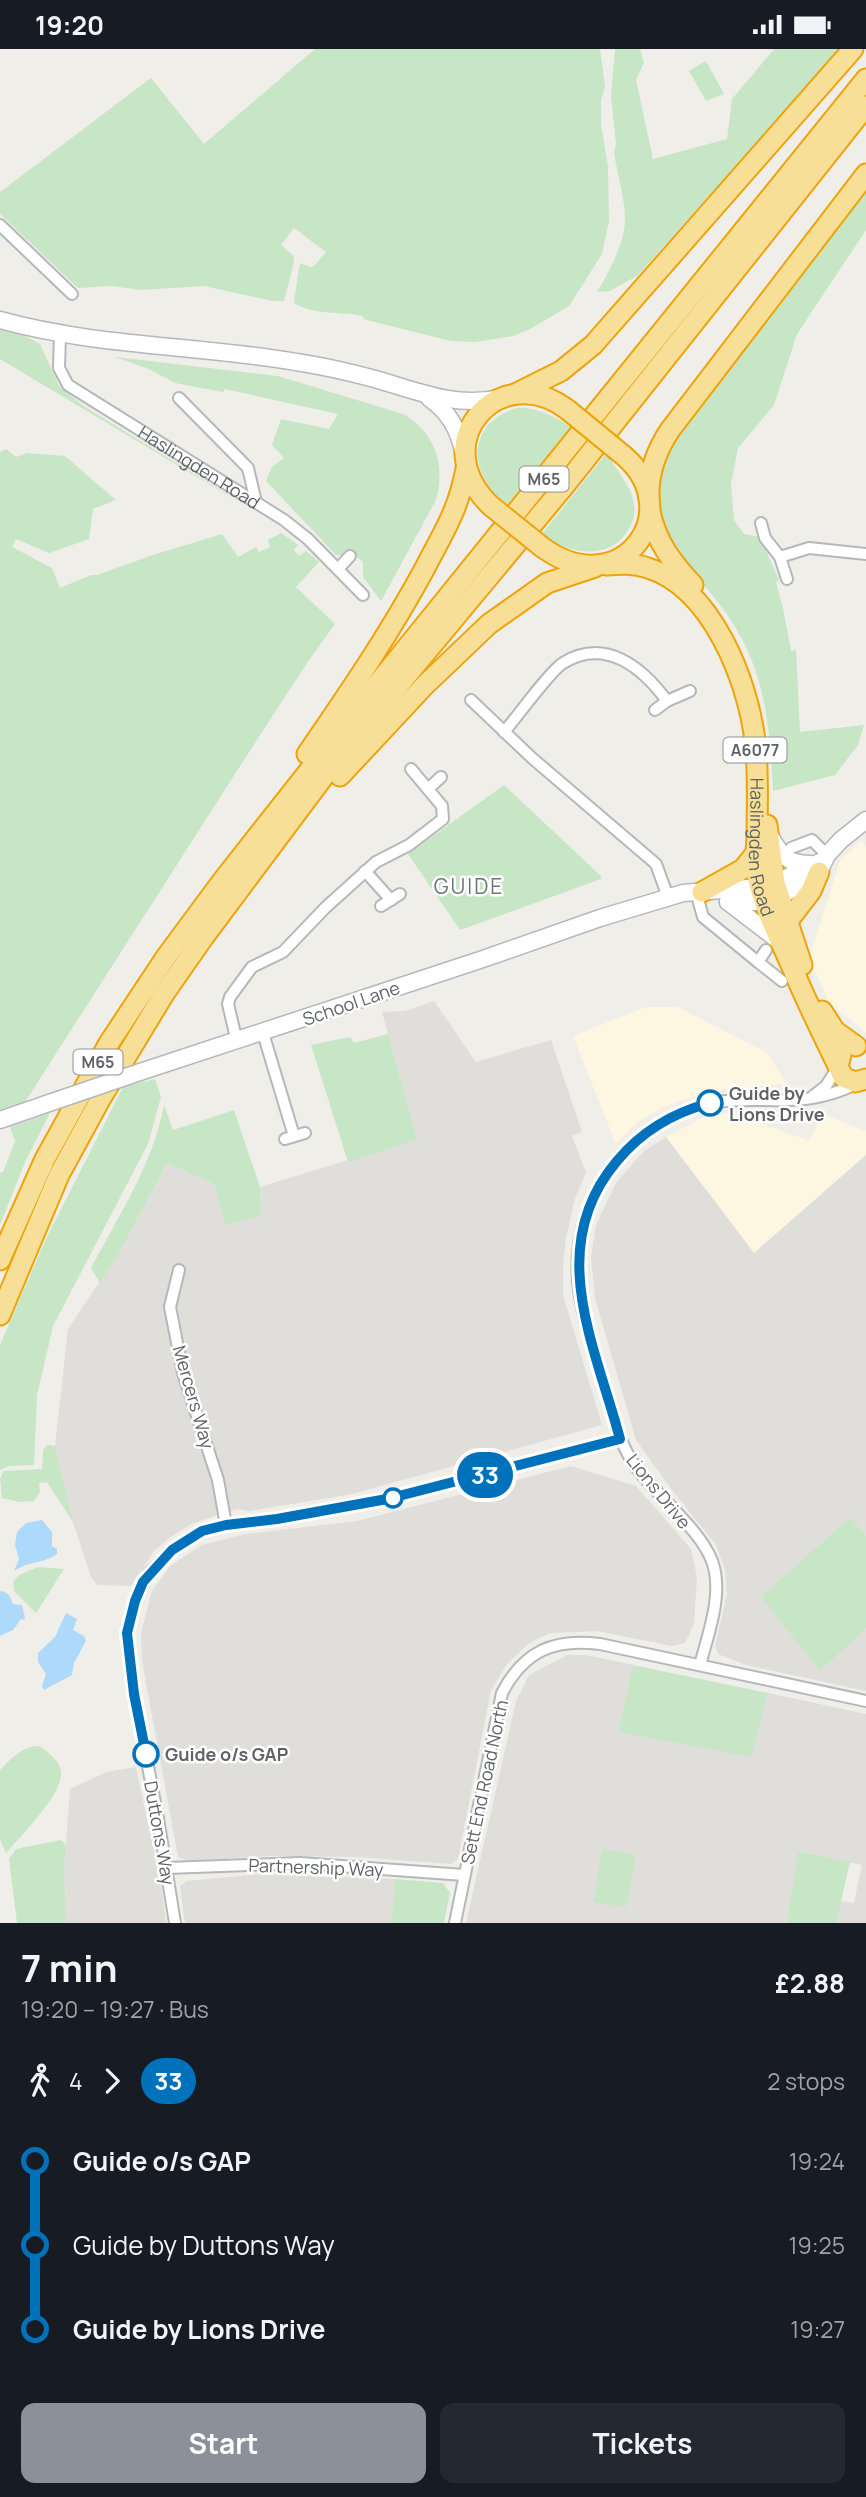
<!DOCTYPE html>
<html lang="en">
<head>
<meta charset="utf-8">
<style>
	:root { --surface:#171b24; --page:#242831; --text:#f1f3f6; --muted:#9ea1a6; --accent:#8c9099 }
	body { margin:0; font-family:Manrope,sans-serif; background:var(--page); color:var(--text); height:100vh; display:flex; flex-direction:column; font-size:26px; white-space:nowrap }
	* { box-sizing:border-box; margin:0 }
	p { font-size:23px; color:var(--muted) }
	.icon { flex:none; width:38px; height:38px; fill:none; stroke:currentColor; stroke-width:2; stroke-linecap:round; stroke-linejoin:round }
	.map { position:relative; height:1874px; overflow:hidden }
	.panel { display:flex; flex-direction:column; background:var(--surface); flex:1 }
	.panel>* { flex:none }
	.badge { padding:0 14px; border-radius:23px; font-size:24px; line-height:46px }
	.map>.badge { position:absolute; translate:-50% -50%; box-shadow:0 0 0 4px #fff }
	.legs { display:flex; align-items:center; gap:10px; height:77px; padding:0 21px; font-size:23px }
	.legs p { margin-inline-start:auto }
	.overview { display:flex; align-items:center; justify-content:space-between; height:119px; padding:0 21px }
	h1 { font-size:38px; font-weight:700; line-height:52px }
	.cta { display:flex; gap:14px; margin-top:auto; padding:14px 21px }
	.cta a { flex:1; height:80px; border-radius:14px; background:var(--accent); color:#fff; font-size:28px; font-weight:700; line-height:80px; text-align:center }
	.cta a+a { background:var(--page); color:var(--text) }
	ul { padding:0 21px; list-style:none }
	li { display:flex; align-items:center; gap:24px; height:84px; font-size:26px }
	li i { display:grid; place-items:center; width:10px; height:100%; margin:0 9px; background:currentColor }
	li i::after { content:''; width:18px; height:18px; margin:-9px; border:5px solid; border-radius:50%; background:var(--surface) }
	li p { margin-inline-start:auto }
	li:first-child i { background:linear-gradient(#0000 50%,currentColor 0) }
	li:last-child i { background:linear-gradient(currentColor 50%,#0000 0) }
	.status { display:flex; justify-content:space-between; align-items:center; height:49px; padding:0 35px; background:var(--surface); direction:ltr }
	.status svg { height:19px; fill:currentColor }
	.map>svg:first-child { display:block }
	.commercial { fill:#fdf6e1 }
	.industrial { fill:#dfdeda }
	.green { fill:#c6e6c6 }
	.water { fill:#addafb }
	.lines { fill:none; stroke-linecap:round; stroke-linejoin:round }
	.street-casing { stroke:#b5b8bb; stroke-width:14 }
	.secondary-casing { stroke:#b4b7bb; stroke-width:19 }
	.highway-casing { stroke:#eda40b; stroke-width:23 }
	.street { stroke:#fff; stroke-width:10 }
	.secondary { stroke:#fff; stroke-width:16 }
	.highway { stroke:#f8df97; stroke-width:19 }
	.secondary-bridge-casing { stroke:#b4b7bb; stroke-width:19; stroke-linecap:butt }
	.highway-bridge-casing { stroke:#eda40b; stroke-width:23; stroke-linecap:butt }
	.secondary-bridge { stroke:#fff; stroke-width:16 }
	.highway-bridge { stroke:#f8df97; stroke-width:19 }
	.line-1-casing { stroke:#fff; stroke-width:16 }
	.line-1 { stroke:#0072bc; stroke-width:10 }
	.stop-1-dot { fill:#fff; stroke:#0072bc; stroke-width:3.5 }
	.labels { text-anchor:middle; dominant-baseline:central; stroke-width:5; stroke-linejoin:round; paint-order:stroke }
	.shield { fill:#fff; stroke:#8f9295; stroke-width:2 }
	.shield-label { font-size:16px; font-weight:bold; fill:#5f6367 }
	.street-label { font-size:18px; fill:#5f6367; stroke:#fff }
	.stop-label { font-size:18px; font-weight:bold; fill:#5f6367; stroke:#fff; text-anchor:start }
	.quarter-label { font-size:21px; letter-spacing:2px; fill:#707579; stroke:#fff }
</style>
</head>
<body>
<div class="status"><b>19:20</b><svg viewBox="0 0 49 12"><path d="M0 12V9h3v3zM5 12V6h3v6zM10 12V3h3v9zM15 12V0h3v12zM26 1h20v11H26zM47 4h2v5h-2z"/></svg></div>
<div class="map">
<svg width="866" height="1874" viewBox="0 0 866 1874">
	<rect width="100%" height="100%" fill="#f0eee8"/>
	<g class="commercial">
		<path d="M861 792 866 797V984L829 953 809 909 840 812Z"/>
		<path d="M646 958H677L768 1004 786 1035 725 1040 696 1047 661 1059 636 1074 616 1095 573 987Z"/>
		<path d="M731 1063 809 1092 822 1065 866 1082V1106L754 1204 666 1088 702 1069Z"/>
	</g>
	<g class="industrial">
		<path d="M434 952 476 1013 551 991 582 1083 572 1087 586 1124 575 1149 566 1189 563 1214V1246L602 1376 352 1445 249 1462 237 1460 193 1474 169 1489 154 1502 131 1537 97 1536 91 1528 73 1473 55 1397 68 1280 122 1199 167 1114 214 1135 225 1176 261 1167 260 1138 417 1090 382 963 405 962Z"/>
		<path d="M666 1088 754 1204 866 1106V1487L851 1468 820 1621 866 1579V1642L746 1616 718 1605 715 1597 727 1546 725 1521 716 1496 671 1440 636 1391 595 1249 591 1208 596 1176 616 1134 644 1102Z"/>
		<path d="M571 1417 636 1437 691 1500 697 1528 694 1575 685 1594 672 1597 597 1582 550 1584 529 1594 507 1615 491 1641 458 1810 451 1815 355 1808 269 1807 188 1812 178 1808 142 1612 141 1584 152 1542 171 1516 202 1496 245 1485 357 1472Z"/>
		<path d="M567 1606H586L633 1616 619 1680 751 1707 768 1644 866 1665V1874H836L840 1852 854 1854 862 1816 799 1802 787 1874H466L516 1652 529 1626Z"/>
		<path d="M136 1718 162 1842 166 1874H66L64 1821 70 1740 106 1723Z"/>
		<path d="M262 1825 395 1830 391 1874H185L180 1837 187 1832Z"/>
	</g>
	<g class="green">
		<path d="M315 0H600L605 38 601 51V75L608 118 609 172 602 205 569 257 532 279 514 287 475 293 451 292 363 270V267C340 262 315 267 294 254L299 218 301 214 310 218 314 217 326 203 294 179 281 196 293 206 294 213 284 252H272L204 237 141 241 112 237 78 239 0 165V143L151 29 204 95Z"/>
		<path d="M615 0H640L644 14 636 31 653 110 727 90 732 50 774 0H840L637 227 610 242 597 243C610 221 626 193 625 167 624 146 617 124 614 103L616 95 611 47Z"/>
		<path d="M706 12 724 45 706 52 689 22Z"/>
		<path d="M866 142V181L797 285 774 356 738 399 731 435 734 471 744 485 760 488 779 531 776 533 783 559 791 602 796 601 800 683 864 676 858 696 835 726 773 742C770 688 768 645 745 596 708 516 621 492 677 391Z"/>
		<path d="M0 278 19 284 40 295 59 337 82 356 254 462 0 310Z"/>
		<path d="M115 308 278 327 403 365C435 383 446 416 436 451L381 552 363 528V513L350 501 344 506H336L266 432 272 418 284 409 272 396 281 370 329 380 338 365 225 340 223 343 175 334 149 320Z"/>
		<path d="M516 359C533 357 557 368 570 378L507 456C469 426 464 377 516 359Z"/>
		<path d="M6 400 16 408 27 404 65 407 116 451 93 460 89 490 49 504 16 490 12 498 52 519 60 539 91 526H97L153 506 222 485 238 508 256 498 259 503 270 498 268 491 281 484 298 496 294 501 299 507 306 502 319 513 296 538 335 575 307 614 242 714 25 1053 0 1061V403Z"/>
		<path d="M605 406 611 411C619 424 632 439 634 455 636 464 633 473 628 481 610 513 567 505 542 485Z"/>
		<path d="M504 736 601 827V830L460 881 408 805Z"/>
		<path d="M388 985 417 1090 348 1113 311 996 350 988 354 994Z"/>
		<path d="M155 1030 161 1048 148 1095 53 1277 37 1346 34 1416 9 1417 0 1421V1297L3 1289 45 1192 123 1038Z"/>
		<path d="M164 1056 173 1081 234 1061 260 1138 261 1167 225 1176 214 1135 167 1114 122 1199 100 1234 91 1219C119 1166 153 1115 164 1056Z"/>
		<path d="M50 1064 25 1113 0 1176V1124L3 1123 15 1092 10 1078Z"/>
		<path d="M47 1396 55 1397 73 1473 47 1433 39 1434 40 1443 34 1452 20 1453 2 1449 0 1430 4 1422 42 1420 43 1401Z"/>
		<path d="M851 1468 866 1487V1579L820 1622 761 1548Z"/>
		<path d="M38 1518 64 1520 36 1564 14 1542 13 1532 21 1525Z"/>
		<path d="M633 1616 768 1644 751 1708 624 1684 619 1680Z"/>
		<path d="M39 1697C48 1703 63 1714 61 1727 59 1748 21 1787 6 1804L0 1791V1721C12 1709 21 1698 39 1697Z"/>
		<path d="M61 1791 66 1796 64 1821 66 1874H17L9 1810 16 1800Z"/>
		<path d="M602 1800 636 1806 626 1858 594 1853Z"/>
		<path d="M798 1802 850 1813 836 1874H787Z"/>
		<path d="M395 1830 443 1834 450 1844 444 1874H391Z"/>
	</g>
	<g class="water">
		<path d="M42 1471 52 1483V1497L57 1500V1505C43 1515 31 1511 14 1522L19 1510 15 1496 17 1483 26 1474Z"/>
		<path d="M0 1542C9 1543 10 1547 13 1555L22 1556 25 1568 24 1571 21 1570 13 1581 0 1587Z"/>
		<path d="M66 1564 77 1570 73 1581 84 1587 86 1592 74 1614 72 1626 44 1641 42 1637 46 1625 38 1613V1604L55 1588Z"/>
	</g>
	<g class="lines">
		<defs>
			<g id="street">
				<path d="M0 176 72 245"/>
				<path id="s1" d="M60 285 59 319 68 336 284 471 308 490 363 546"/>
				<path d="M179 349 248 419 256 453"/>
				<path d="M761 474 765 489 780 508 787 530"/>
				<path d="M780 508 809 499 866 505"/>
				<path d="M338 520 350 507"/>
				<path d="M471 651 532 709 656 815 668 848"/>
				<path d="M655 661 667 652 690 642"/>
				<path d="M504 683C517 668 550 622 563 614 605 588 642 618 667 652"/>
				<path d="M428 740 441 728"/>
				<path d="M791 799 812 791 827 806"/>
				<path d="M365 822 391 851"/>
				<path d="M696 843 703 868 758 913"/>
				<path d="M381 857 400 845"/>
				<path d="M766 901 758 913 782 932"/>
				<path d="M263 984 294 1087"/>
				<path d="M237 993 228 955 230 948 252 918 283 903 325 859 376 813 409 796 443 770 442 757 411 720"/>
				<path d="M813 1047 826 1037 838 1018"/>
				<path d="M285 1090 305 1084"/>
				<path d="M179 1221 170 1258 183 1324 218 1431 226 1476"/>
				<path d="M700 1616C708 1585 724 1544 712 1512 699 1477 650 1443 630 1409 616 1385 611 1356 602 1329 593 1298 581 1265 578 1232 573 1172 601 1115 650 1081 669 1067 694 1056 718 1053 741 1049 764 1052 787 1051 812 1051 836 1045 858 1034"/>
				<path d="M167 1819 300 1814 464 1826"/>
				<path d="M175 1874 158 1769 134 1645 127 1584 135 1552 149 1524 172 1501 203 1482 226 1476 277 1470 387 1450 620 1390"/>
				<path d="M455 1874 502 1644C524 1602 554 1589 600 1595L866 1652"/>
			</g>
			<g id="secondary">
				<path d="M0 271C97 298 198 296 296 313 323 317 349 323 375 330 417 342 455 359 500 349"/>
				<path d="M429 349C450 364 458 380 464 405"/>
				<path d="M770 787C782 807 786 815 811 815"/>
				<path d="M728 853H755L779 847 799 837 819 823 827 806 841 791 866 771"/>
				<path d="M728 853 779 892"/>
				<path d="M140 1023 480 911 600 869 683 844 761 838 775 834 824 811"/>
				<path d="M0 1071 49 1054"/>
			</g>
			<g id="highway">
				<path d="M515 345 561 322 593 296 853 0"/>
				<path d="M649 450C648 425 656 402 670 381L866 125"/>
				<path d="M491 457C424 393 500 309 568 361"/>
				<path d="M650 462C656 493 672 513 693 536"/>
				<path d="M542 498C622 557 693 458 618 402"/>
				<path id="s2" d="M606 516C620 515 634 514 648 519 712 539 748 632 755 692 759 724 757 757 757 788 756 800 755 814 757 826 764 861 781 892 795 925 808 956 823 986 838 1017"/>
				<path d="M307 705C349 644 390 584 425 519 444 482 458 462 466 420"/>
				<path d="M340 727 425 636 489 575 547 534 595 518"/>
				<path d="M767 776 775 834 802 916"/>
				<path d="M702 843 743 820 756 804"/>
				<path d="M788 872 811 842 819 823"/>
				<path d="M822 962 835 982 856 997"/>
				<path d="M841 1006 838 1017 843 1028 855 1033 866 1030"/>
				<path d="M0 1211 45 1110 109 994 166 908 223 831 379 633 866 30"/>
				<path d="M0 1266 59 1126 101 1049 164 945 203 889 333 715 561 441 866 57"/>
			</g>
		</defs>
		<use href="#street" class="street-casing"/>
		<use href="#secondary" class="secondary-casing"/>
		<use href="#highway" class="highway-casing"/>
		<use href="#street" class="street"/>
		<use href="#secondary" class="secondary"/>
		<use href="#highway" class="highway"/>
		<defs>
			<path id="secondary-bridge" d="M49 1054 140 1023"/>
			<g id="highway-bridge">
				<path d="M568 361 618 402"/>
				<path d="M491 457 542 498"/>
			</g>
		</defs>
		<use href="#secondary-bridge" class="secondary-bridge-casing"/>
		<use href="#highway-bridge" class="highway-bridge-casing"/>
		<use href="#secondary-bridge" class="secondary-bridge"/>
		<use href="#highway-bridge" class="highway-bridge"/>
	</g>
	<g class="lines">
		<defs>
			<path id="line-1" d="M146 1705 134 1645 127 1584 135 1552 143 1533 172 1501 202 1482 226 1476 277 1470 387 1450 620 1390C595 1296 544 1198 617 1112 641 1083 672 1064 710 1054"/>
		</defs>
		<use href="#line-1" class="line-1-casing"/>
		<use href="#line-1" class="line-1"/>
	</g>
	<g class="stop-1-dot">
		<circle cx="710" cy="1054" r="12"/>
		<circle cx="393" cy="1449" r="9"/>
		<circle cx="146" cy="1705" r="12"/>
	</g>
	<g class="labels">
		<g class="shield">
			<rect x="519.5" y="417.5" width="49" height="25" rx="5"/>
			<rect x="723.5" y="688.5" width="63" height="25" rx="5"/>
			<rect x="73.5" y="1000.5" width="49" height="25" rx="5"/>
		</g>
		<g class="shield-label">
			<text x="544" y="430">M65</text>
			<text x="755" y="701">A6077</text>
			<text x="98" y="1013">M65</text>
		</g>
		<g class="street-label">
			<text stroke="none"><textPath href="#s1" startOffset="208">Haslingden Road</textPath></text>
			<text stroke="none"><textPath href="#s2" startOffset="362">Haslingden Road</textPath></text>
			<text transform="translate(351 954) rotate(-19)">School Lane</text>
			<text transform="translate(194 1348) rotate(74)">Mercers Way</text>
			<text transform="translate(659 1442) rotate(51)">Lions Drive</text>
			<text transform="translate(484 1733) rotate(-78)">Sett End Road North</text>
			<text transform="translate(160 1784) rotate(80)">Duttons Way</text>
			<text transform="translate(316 1818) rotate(2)">Partnership Way</text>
		</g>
		<g class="stop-label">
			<text x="729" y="1044">Guide by<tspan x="729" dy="21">Lions Drive</tspan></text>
			<text x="165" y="1705">Guide o/s GAP</text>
		</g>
		<g class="quarter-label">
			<text x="469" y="837">GUIDE</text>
		</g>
	</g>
</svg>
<b class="badge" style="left:485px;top:1426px;background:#0072bc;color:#fff">33</b>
</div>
<section class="panel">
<div class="overview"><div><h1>7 min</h1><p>19:20 – 19:27 · Bus</p></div><b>£2.88</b></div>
<div class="legs"><svg class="icon" aria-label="walk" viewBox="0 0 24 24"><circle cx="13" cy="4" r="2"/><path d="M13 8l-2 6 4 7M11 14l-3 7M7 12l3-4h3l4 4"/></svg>4<svg class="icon" aria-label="forward" viewBox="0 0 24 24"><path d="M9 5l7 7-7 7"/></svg><b class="badge" style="background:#0072bc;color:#fff">33</b><p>2 stops</p></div>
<ul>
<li><i style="color:#0072bc"></i><b>Guide o/s GAP</b><p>19:24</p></li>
<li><i style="color:#0072bc"></i><span>Guide by Duttons Way</span><p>19:25</p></li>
<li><i style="color:#0072bc"></i><b>Guide by Lions Drive</b><p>19:27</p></li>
</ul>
<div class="cta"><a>Start</a><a>Tickets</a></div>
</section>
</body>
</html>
